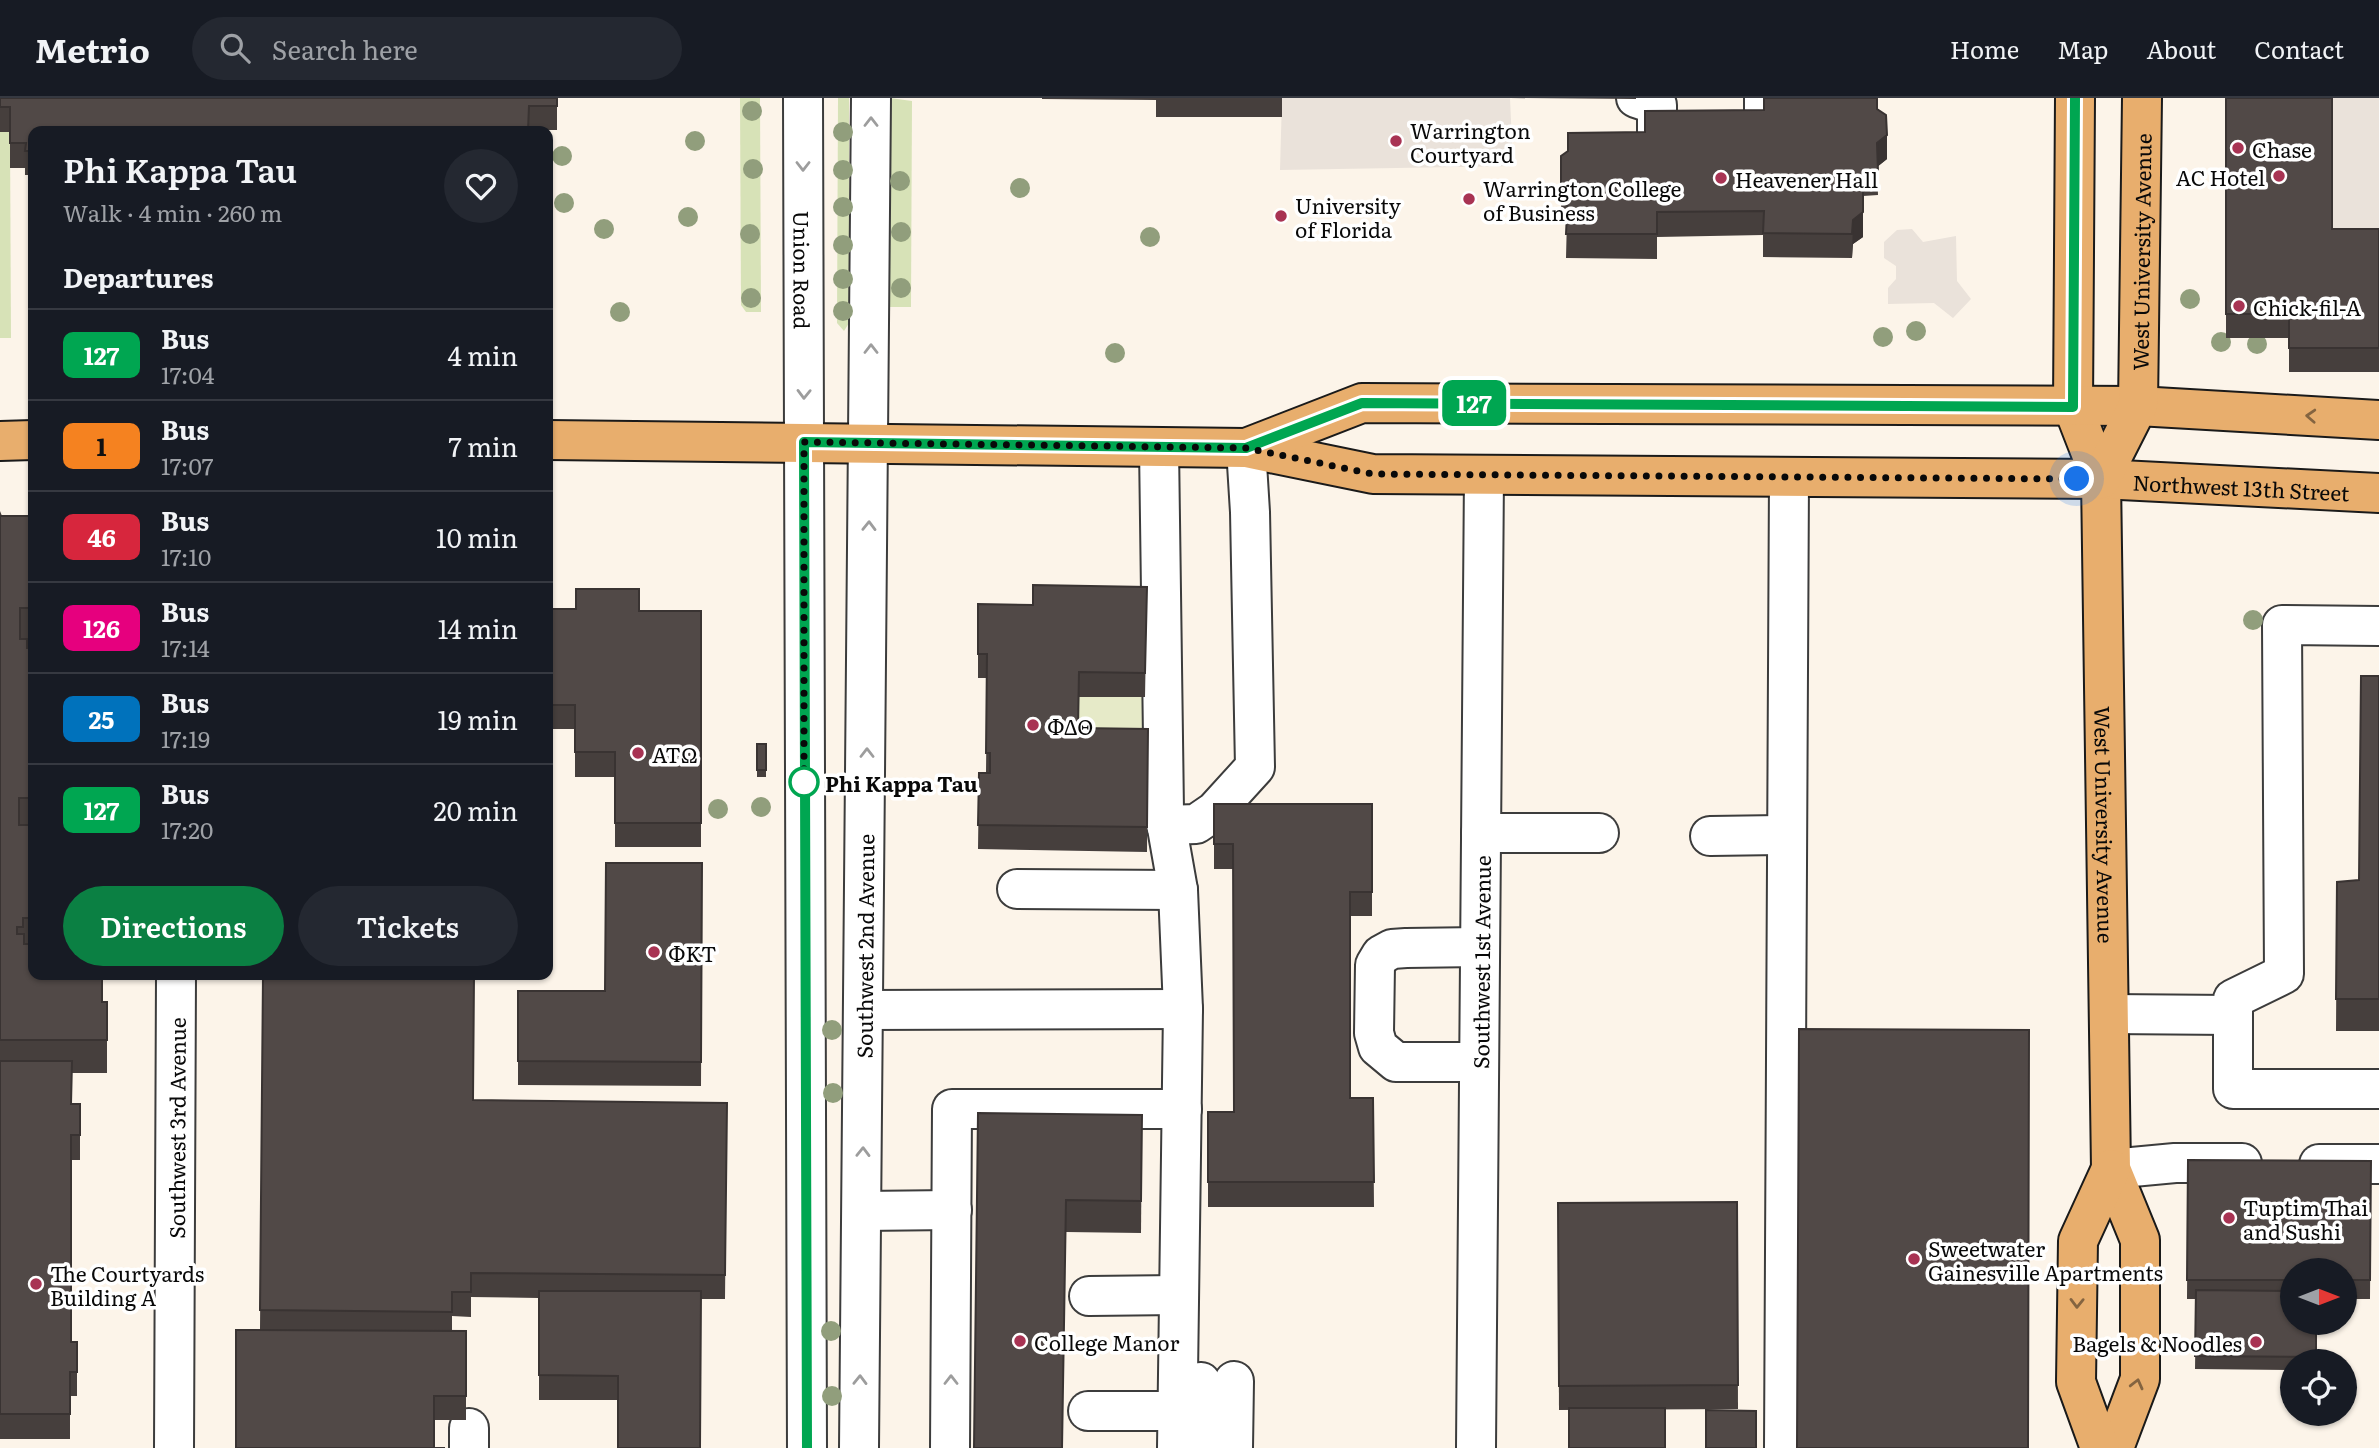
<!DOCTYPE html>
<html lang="en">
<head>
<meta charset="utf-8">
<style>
	:root { --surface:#171b24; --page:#242831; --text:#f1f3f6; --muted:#9ea1a6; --line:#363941; --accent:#0b8043 }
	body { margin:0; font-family:Literata,serif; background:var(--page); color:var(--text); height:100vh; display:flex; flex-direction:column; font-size:26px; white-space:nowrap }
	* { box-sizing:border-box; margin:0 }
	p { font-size:23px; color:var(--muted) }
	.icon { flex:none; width:38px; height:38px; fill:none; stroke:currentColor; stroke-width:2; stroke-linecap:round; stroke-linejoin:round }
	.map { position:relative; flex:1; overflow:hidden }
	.drawer { position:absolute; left:28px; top:28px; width:525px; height:854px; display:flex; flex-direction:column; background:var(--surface); border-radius:14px; box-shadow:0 2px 5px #0004 }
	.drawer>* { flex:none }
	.badge { padding:0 14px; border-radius:10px; font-size:24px; line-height:46px }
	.needle { width:46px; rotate:90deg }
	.fabs { position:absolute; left:2280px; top:1160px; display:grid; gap:14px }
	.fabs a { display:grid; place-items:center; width:77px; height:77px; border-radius:50%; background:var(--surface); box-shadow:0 2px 5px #0004; font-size:35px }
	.you { position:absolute; width:35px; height:35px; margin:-18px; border:5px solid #fff; border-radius:50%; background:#1a73e8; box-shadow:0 0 0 10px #1a73e833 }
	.map>.badge { position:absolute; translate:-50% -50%; box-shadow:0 0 0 4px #fff }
	h2 { padding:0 35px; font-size:26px; line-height:63px }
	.round { display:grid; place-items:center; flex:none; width:74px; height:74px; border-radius:37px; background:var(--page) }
	.overview { display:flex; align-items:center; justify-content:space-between; height:119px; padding:0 35px }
	h1 { font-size:33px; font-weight:600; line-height:52px }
	.cta { display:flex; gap:14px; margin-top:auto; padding:14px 35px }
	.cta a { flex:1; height:80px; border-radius:42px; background:var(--accent); color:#fff; font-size:28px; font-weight:600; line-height:80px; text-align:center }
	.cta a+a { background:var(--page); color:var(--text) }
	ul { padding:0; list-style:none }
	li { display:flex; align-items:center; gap:21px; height:91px; padding:0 35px; border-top:2px solid var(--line) }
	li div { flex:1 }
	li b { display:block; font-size:26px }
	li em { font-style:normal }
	li .badge { min-width:77px; font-weight:700; text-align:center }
	header { display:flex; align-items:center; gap:42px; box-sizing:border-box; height:98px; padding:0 35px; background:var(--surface); border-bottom:2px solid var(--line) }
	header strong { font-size:33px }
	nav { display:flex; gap:38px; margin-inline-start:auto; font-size:24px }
	.search { width:490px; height:63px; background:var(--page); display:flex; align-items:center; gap:18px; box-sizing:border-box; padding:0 24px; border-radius:38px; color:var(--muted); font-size:26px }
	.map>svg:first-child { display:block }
	.green { fill:#d7e2b7 }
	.pitch { fill:#e6eac8 }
	.plaza { fill:#eae2da }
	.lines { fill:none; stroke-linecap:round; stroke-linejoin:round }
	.minor-casing { stroke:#3c3c3c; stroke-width:42 }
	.major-casing { stroke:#1a1a1a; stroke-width:42 }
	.minor { stroke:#fff; stroke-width:38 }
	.major { stroke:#e8ae6d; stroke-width:38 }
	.tree { fill:#919e7c }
	.wall { fill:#463f3d }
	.shaded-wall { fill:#393332 }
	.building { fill:#514947; stroke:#393332; stroke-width:2 }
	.oneway { stroke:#9d9d9d }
	.oneway2 { stroke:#846440 }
	.line-casing { stroke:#fff; stroke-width:16 }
	.line { stroke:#00a651; stroke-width:10 }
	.walk { stroke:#090909; stroke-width:7; stroke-dasharray:0 12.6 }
	.poi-dot { fill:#a83353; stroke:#fff; stroke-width:2.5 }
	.stop-dot { fill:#fff; stroke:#00a651; stroke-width:3.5 }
	.labels { text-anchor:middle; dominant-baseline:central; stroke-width:7; stroke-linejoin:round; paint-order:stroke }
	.poi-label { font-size:21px; fill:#090909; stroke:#fff; text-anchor:start }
	.street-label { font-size:21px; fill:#090909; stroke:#fff }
	.stop-label { font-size:21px; font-weight:bold; fill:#090909; stroke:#fff; text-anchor:start }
</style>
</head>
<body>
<header>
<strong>Metrio</strong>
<div class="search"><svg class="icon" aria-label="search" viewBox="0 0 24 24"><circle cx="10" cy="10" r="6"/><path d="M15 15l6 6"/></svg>Search here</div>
<nav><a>Home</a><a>Map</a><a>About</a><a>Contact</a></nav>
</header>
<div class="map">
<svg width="2379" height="1350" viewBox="0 0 2379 1350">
	<rect width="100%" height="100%" fill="#fcf4e9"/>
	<g class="green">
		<path d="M740 0H760L761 214H746L741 207Z"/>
		<path d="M838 0H849V225L844 233 837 225Z"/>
		<path d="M890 0 912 3 911 209H890Z"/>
		<path d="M0 34H10L11 240H0Z"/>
	</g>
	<path class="pitch" d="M1079 599H1145V655H1078Z"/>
	<g class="plaza">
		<path d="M1282 0H1510L1513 68 1280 72Z"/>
		<rect x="2332" y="0" width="47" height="155"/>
		<path d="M1912 131 1923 144 1956 138 1957 183 1971 201 1953 220 1934 205 1888 206V190L1896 181V168L1884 160V144L1897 132Z"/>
	</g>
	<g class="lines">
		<defs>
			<g id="minor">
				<path id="s1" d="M803 0 807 1350"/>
				<path d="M1636 0 1657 7V37H1764V0"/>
				<path d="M1159 349 1164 713 1178 792 1183 911 1177 1350"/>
				<path d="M2379 528 2282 527 2284 876 2233 901V991H2379"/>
				<path d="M1166 727 1196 726 1215 713 1255 669 1250 414 1246 350"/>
				<path d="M1481 735H1599"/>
				<path d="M1710 738 1787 737"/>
				<path d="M1017 791 1178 792"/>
				<path d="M865 912 1183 911"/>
				<path d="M2109 916 2232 917"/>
				<path d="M1479 964H1396L1378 949 1374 935 1375 867 1381 857 1392 851 1406 850 1480 849"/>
				<path d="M2319 1066H2379"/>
				<path d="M2111 1071 2175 1065H2242"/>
				<path d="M862 1113 952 1112"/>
				<path d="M1089 1198 1178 1197"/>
				<path d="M1201 1284 1200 1333H1233"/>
				<path d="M1088 1313H1178"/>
				<path id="s2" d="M174 1350 176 877"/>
				<path d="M469 1350V1330"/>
				<path id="s3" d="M859 1350 871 0"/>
				<path d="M950 1350 952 1011H1182"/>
				<path d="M1233 1350 1234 1283"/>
				<path id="s4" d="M1476 1350 1484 377"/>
				<path d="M1784 1350 1789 379"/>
			</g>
			<g id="major">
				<path id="s5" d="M2075 0 2073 309 2101 381 2111 1071 2140 1142V1281L2114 1350"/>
				<path id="s6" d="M548 342 1246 350 1373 376 2101 381 2379 395"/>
				<path d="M0 343 33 342"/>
				<path d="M1246 350 1362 305 2138 308 2379 322"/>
				<path id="s7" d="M2101 381 2138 308 2142 0"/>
				<path d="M2100 1350 2076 1284 2078 1143 2111 1071"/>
			</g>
		</defs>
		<use href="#minor" class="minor-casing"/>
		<use href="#major" class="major-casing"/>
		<use href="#minor" class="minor"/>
		<use href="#major" class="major"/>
	</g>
	<g class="tree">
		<circle cx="752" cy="13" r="10"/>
		<circle cx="843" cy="34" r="10"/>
		<circle cx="695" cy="43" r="10"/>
		<circle cx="562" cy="58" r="10"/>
		<circle cx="753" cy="71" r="10"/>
		<circle cx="843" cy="72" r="10"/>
		<circle cx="900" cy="83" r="10"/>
		<circle cx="1020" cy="90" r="10"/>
		<circle cx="564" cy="105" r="10"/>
		<circle cx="843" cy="109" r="10"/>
		<circle cx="688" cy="119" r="10"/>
		<circle cx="604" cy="131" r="10"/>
		<circle cx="901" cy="134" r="10"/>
		<circle cx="750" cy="136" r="10"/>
		<circle cx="1150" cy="139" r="10"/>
		<circle cx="843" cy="147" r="10"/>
		<circle cx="843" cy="181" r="10"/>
		<circle cx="901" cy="190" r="10"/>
		<circle cx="751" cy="200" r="10"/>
		<circle cx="2190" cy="201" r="10"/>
		<circle cx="843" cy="213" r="10"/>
		<circle cx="620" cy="214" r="10"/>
		<circle cx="1916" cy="233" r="10"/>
		<circle cx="1883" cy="239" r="10"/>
		<circle cx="2221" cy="244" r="10"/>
		<circle cx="2257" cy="246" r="10"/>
		<circle cx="1115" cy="255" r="10"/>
		<circle cx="2253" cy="522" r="10"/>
		<circle cx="761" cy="709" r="10"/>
		<circle cx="718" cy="711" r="10"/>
		<circle cx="832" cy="932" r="10"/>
		<circle cx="833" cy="995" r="10"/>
		<circle cx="831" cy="1233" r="10"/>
		<circle cx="832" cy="1298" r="10"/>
	</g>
	<g class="wall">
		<path d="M0 0H557V32L33 33V77H25V70H10V34H0Z"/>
		<path d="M1042 0H1282V19H1156V2L1042 1Z"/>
		<path d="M1510 0H1636V1Z"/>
		<path d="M2226 0 2332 131H2379V274H2289V240H2226Z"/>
		<path d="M1877 11 1887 61 1877 69 1878 97 1863 98V139L1853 146 1852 160 1763 159V137L1657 139V161L1566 160 1567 119 1561 112V58L1568 54V35L1645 34 1764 12Z"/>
		<path d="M0 413 2 418H33V542H27V550H33V877L102 904H107V975H72V1006H80V1062H71V1244H77V1298H70V1341H0Z"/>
		<path d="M1147 489 1145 599H1079V630L1148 631 1147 754 978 751 979 675H986L987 580H978V506L1033 507Z"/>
		<path d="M548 511 701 513V749H615V679H575V631H548Z"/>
		<path d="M2379 578V933H2336L2337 784 2359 782Z"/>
		<rect x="757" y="646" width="9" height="33"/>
		<path d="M1214 706H1372V818H1350V1000H1373L1374 1109H1208V1014H1233V771H1214Z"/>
		<path d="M702 765 701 988 518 987V893H605Z"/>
		<path d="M263 877 473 1002 727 1005 725 1201H701L618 1302H539V1200L471 1199V1219L452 1218V1233H466V1322H434L236 1350 260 1232Z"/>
		<path d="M978 1015 1142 1017 1141 1135 1066 1134Z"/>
		<path d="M2188 1062 2371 1063 2370 1201H2345V1172H2292V1225H2316V1264H2292V1272L2195 1271 2196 1201H2187Z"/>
		<path d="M1737 1104 1738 1311 1559 1312 1558 1105Z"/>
	</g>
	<g class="shaded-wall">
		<path d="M1887 37V61L1877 69V45Z"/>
		<path d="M1863 114V139L1853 146 1852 160 1853 122Z"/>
	</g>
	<g class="building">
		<path d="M0 0H557V8H529L528 33H33V53H25L26 45H10V9H0Z"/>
		<path d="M1764 0H1877V11L1886 17 1887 37 1877 45 1878 73H1863V114L1853 122 1852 136 1763 135 1764 113 1657 114V136H1566L1568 96 1561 87V58L1568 53V35L1645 34V13L1764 12Z"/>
		<path d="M2226 0H2332V131H2379V250H2289V216H2226Z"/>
		<path d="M0 418H33V510H20V541H27V550H33V637H32L33 700H19V727H33V820H23V829H17V836H24V846H33V877H102V904H107V942H0Z"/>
		<path d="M1033 487 1147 489 1145 575 1079 574 1078 630 1148 631 1147 729 978 727 979 675H990V655H986L987 556H978V506L1033 507Z"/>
		<path d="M576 491H639V513H701V725H615V654H575V607H548V511H576Z"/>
		<path d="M2361 578H2379V901H2336L2337 784 2359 782Z"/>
		<rect x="757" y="646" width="9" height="26"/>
		<path d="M1214 706H1372V794H1350V1000H1373L1374 1084H1208V1014H1234L1233 746H1214Z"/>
		<path d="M606 765H702L701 964 518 963V893H605Z"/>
		<path d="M263 877H474L473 1002 727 1005 725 1177 471 1175V1194H452V1214L260 1212Z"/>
		<path d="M1799 931 2029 932 2028 1350H1797Z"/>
		<path d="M0 963H72L71 1006H80V1037H71V1244H77V1274H70V1316H0Z"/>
		<path d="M978 1015 1142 1017 1141 1103 1066 1102 1062 1350H974Z"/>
		<path d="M2188 1062 2371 1063 2370 1182H2345V1172H2292V1182H2187Z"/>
		<path d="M1737 1104 1738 1287 1559 1288 1558 1105Z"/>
		<path d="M2196 1192 2292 1193V1225H2316V1259L2195 1258Z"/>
		<path d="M539 1193H701L700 1350H618V1278L539 1277Z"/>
		<path d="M236 1232 466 1233V1298H434V1350H445H236Z"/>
		<rect x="1569" y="1310" width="96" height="40"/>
		<path d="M1706 1312 1756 1313V1350H1706Z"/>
	</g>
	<defs><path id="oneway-chevron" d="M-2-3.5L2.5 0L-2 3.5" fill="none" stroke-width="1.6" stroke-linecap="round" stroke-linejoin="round" transform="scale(1.75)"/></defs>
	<g class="oneway">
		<use href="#oneway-chevron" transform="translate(871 24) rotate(-90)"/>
		<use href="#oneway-chevron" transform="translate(803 68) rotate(90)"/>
		<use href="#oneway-chevron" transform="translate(871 251) rotate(-90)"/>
		<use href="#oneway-chevron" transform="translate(804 296) rotate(91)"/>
		<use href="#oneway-chevron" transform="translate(869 428) rotate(-89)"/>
		<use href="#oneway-chevron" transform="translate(867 655) rotate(-90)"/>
		<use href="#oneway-chevron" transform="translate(863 1054) rotate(-89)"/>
		<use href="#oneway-chevron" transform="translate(860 1282) rotate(-89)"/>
		<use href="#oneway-chevron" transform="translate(951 1282) rotate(-90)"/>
	</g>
	<g class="oneway2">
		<use href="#oneway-chevron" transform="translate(2311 318) rotate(-177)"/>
		<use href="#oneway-chevron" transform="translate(2077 1205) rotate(91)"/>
		<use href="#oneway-chevron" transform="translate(2137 1286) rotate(-76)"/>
	</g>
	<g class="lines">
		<defs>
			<path id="line" d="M807 1350 804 344 1246 350 1362 305 2073 309 2075 0"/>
		</defs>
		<use href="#line" class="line-casing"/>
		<use href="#line" class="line"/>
		<path class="walk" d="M804 684V690V344L1246 350 1373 376 2077 381"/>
	</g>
	<g class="poi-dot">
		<circle cx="1396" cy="43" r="7"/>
		<circle cx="2238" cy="50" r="7"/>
		<circle cx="2279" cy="78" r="7"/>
		<circle cx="1721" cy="80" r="7"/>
		<circle cx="1469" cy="101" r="7"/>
		<circle cx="1281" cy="118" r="7"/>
		<circle cx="2239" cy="208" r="7"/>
		<circle cx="1033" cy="627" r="7"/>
		<circle cx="638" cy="655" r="7"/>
		<circle cx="654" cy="854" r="7"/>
		<circle cx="2229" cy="1120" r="7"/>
		<circle cx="1914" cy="1161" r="7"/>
		<circle cx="36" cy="1186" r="7"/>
		<circle cx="1020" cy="1243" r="7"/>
		<circle cx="2256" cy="1244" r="7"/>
	</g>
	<circle class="stop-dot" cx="804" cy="684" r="14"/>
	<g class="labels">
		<g class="poi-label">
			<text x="1410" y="31">Warrington<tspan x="1410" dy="24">Courtyard</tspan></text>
			<text x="2252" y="50">Chase</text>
			<text x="2265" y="78" text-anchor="end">AC Hotel</text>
			<text x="1735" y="80">Heavener Hall</text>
			<text x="1483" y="89">Warrington College<tspan x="1483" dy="24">of Business</tspan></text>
			<text x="1295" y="106">University<tspan x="1295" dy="24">of Florida</tspan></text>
			<text x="2253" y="208">Chick-fil-A</text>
			<text x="1047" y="627">ΦΔΘ</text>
			<text x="652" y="655">ΑΤΩ</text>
			<text x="668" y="854">ΦΚΤ</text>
			<text x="2243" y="1108">Tuptim Thai<tspan x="2243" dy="24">and Sushi</tspan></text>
			<text x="1928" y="1149">Sweetwater<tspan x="1928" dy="24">Gainesville Apartments</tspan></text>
			<text x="50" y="1174">The Courtyards<tspan x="50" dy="24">Building A</tspan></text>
			<text x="1034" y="1243">College Manor</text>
			<text x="2242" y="1244" text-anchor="end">Bagels &amp; Noodles</text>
		</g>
		<g class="street-label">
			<text stroke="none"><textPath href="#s7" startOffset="236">West University Avenue</textPath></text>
			<text stroke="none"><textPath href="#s1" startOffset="172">Union Road</textPath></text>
			<text stroke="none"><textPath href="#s6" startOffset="1696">Northwest 13th Street</textPath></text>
			<text stroke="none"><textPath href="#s5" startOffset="732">West University Avenue</textPath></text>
			<text stroke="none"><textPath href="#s3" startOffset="502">Southwest 2nd Avenue</textPath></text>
			<text stroke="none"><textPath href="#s4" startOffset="486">Southwest 1st Avenue</textPath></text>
			<text stroke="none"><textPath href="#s2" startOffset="320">Southwest 3rd Avenue</textPath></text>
		</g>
		<g class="stop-label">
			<text x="825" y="684">Phi Kappa Tau</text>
		</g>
	</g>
</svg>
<div class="fabs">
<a><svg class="needle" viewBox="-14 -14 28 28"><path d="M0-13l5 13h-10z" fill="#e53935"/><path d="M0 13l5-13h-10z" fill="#9ea1a6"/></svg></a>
<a><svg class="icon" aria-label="locate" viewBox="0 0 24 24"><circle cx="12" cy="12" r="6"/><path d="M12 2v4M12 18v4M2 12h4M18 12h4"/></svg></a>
</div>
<div class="you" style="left:2077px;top:381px"></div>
<b class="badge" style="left:1474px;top:305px;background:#00a651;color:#fff">127</b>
<section class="drawer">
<div class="overview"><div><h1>Phi Kappa Tau</h1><p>Walk · 4 min · 260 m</p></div><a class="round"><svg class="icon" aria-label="heart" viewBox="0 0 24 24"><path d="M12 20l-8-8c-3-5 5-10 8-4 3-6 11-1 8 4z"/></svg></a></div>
<h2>Departures</h2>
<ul>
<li><span class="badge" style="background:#00a651;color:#fff">127</span><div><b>Bus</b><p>17:04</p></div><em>4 min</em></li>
<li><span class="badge" style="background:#f58220;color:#111">1</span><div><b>Bus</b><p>17:07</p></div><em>7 min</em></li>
<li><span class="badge" style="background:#d7263d;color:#fff">46</span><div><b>Bus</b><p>17:10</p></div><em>10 min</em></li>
<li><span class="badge" style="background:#e6007e;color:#fff">126</span><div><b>Bus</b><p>17:14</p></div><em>14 min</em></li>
<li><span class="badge" style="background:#0072bc;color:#fff">25</span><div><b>Bus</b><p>17:19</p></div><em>19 min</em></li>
<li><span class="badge" style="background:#00a651;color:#fff">127</span><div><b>Bus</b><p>17:20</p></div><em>20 min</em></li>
</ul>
<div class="cta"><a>Directions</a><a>Tickets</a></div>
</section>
</div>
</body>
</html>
